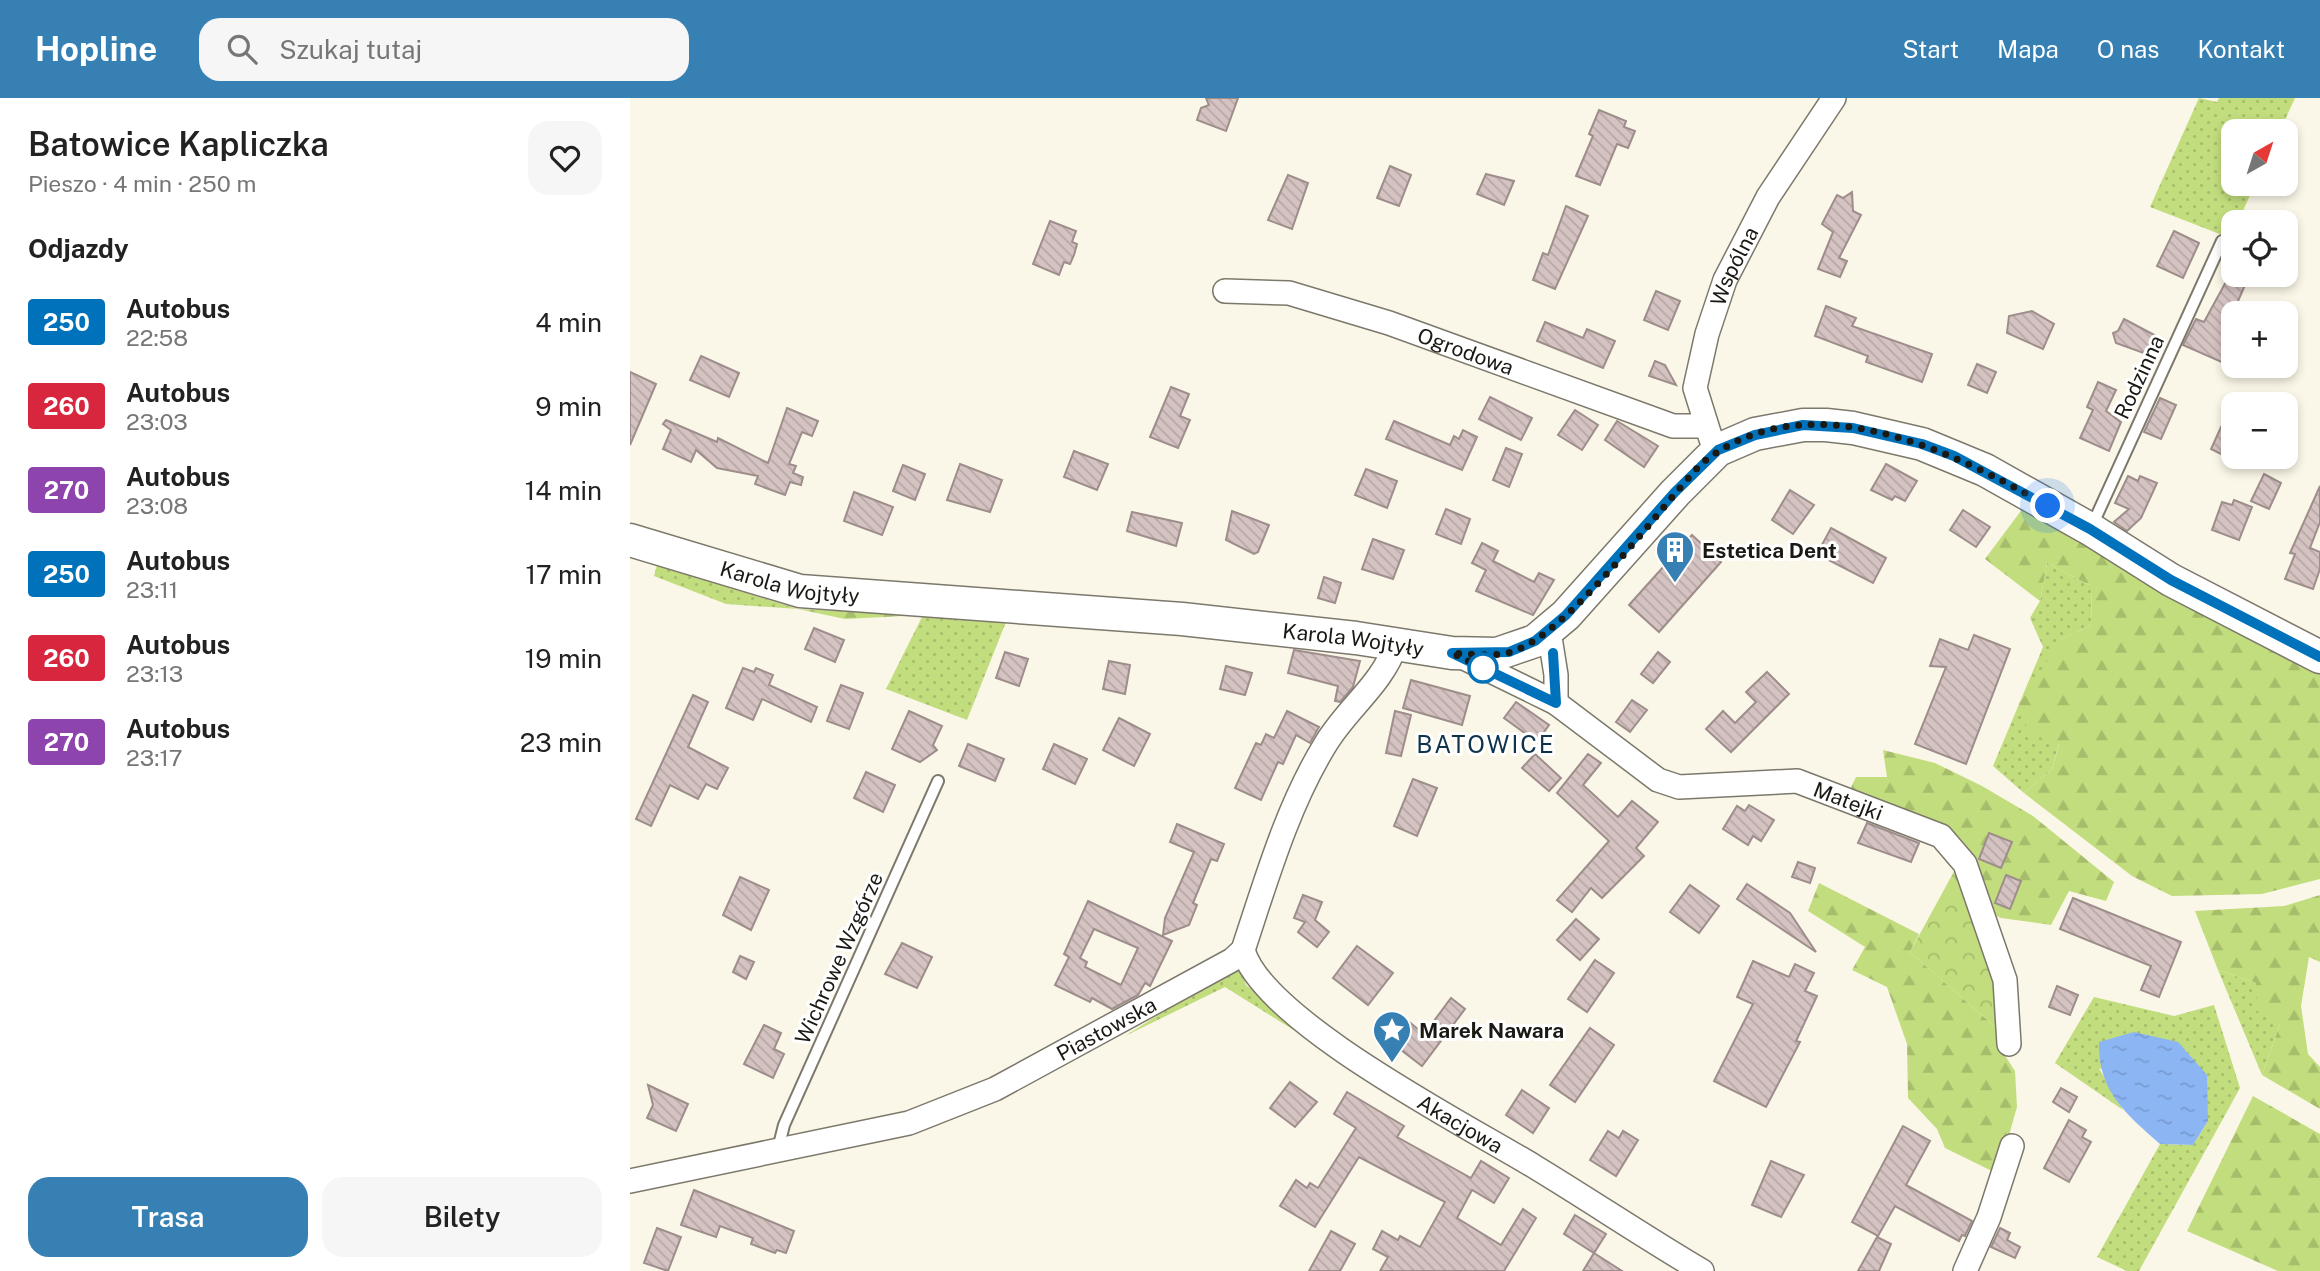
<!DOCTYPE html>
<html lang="pl">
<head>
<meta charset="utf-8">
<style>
	:root { --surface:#fff; --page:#f6f6f6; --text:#222; --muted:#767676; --accent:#3680b4 }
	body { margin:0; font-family:"Public Sans",sans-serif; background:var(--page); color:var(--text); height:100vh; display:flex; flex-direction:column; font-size:26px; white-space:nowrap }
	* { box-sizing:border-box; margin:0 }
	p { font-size:23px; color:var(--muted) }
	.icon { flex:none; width:38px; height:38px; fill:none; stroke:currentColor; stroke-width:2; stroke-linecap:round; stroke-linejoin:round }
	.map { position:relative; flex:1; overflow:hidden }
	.side { display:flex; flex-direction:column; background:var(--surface); width:630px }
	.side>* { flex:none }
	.badge { padding:0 14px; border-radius:5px; font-size:24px; line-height:46px }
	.needle { width:46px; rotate:39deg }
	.buttons { position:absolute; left:1591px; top:21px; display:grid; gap:14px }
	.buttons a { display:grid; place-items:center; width:77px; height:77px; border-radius:14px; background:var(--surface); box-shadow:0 4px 10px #0003; font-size:35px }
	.you { position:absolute; width:35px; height:35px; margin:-18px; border:5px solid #fff; border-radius:50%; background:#1a73e8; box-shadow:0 0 0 10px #1a73e833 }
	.map>.badge { position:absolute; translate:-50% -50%; box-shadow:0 0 0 4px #fff }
	h2 { padding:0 28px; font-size:26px; line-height:63px }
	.round { display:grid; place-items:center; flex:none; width:74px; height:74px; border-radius:21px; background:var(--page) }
	.overview { display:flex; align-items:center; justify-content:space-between; height:119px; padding:0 28px }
	h1 { font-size:33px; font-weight:600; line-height:52px }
	.primary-button { display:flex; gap:14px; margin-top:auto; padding:14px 28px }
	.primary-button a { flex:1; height:80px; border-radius:21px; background:var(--accent); color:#fff; font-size:28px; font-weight:600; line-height:80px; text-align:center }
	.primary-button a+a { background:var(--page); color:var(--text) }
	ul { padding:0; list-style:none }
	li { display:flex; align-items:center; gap:21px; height:84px; padding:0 28px }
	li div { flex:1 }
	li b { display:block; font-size:26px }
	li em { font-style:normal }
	li .badge { min-width:77px; font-weight:700; text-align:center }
	header { display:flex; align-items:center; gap:42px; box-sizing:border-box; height:98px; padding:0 35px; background:var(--accent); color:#fff }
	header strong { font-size:33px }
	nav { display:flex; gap:38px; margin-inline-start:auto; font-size:24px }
	.search { width:490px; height:63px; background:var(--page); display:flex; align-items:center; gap:18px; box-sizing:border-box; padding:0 24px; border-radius:21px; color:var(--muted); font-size:26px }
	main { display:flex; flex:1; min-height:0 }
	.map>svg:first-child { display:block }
	.grass { fill:url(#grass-dots) }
	.forest { fill:url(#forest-firs) }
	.park { fill:url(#park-crowns) }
	.water { fill:url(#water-ripples) }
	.building { fill:url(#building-back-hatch); stroke:#9d8d8b; stroke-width:2; fill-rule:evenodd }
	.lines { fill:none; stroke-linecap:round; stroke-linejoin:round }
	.lane-casing { stroke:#7c786b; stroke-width:14 }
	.street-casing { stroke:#7c786b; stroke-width:26 }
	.secondary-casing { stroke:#7c786b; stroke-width:35 }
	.lane { stroke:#fff; stroke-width:10 }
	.street { stroke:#fff; stroke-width:23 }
	.secondary { stroke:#fff; stroke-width:32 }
	.line-casing { stroke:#fff; stroke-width:16 }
	.line { stroke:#0072bc; stroke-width:10 }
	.walk { stroke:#1a1914; stroke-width:7; stroke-dasharray:0 12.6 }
	.stop-dot { fill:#fff; stroke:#0072bc; stroke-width:3.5 }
	.labels { text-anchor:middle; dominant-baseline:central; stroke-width:6; stroke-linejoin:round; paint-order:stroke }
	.street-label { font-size:21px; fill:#1a1914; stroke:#fff }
	.poi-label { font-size:21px; font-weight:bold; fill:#1a1914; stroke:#fff; text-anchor:start }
	.quarter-label { font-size:24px; letter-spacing:2px; fill:#0e334b; stroke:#fff }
</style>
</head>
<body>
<header>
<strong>Hopline</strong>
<div class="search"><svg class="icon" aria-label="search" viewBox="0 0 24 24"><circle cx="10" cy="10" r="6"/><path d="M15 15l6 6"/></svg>Szukaj tutaj</div>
<nav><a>Start</a><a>Mapa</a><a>O nas</a><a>Kontakt</a></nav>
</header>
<main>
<section class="side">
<div class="overview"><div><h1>Batowice Kapliczka</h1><p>Pieszo · 4 min · 250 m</p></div><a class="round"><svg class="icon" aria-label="heart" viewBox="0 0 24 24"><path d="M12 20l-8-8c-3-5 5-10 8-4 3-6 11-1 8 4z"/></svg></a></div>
<h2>Odjazdy</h2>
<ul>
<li><span class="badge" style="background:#0072bc;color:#fff">250</span><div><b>Autobus</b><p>22:58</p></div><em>4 min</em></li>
<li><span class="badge" style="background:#d7263d;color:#fff">260</span><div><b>Autobus</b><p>23:03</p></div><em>9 min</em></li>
<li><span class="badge" style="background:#8e44ad;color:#fff">270</span><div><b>Autobus</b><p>23:08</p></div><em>14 min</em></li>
<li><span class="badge" style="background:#0072bc;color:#fff">250</span><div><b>Autobus</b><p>23:11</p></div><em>17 min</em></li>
<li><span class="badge" style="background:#d7263d;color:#fff">260</span><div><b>Autobus</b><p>23:13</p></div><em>19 min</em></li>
<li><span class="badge" style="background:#8e44ad;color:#fff">270</span><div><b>Autobus</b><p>23:17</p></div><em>23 min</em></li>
</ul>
<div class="primary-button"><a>Trasa</a><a>Bilety</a></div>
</section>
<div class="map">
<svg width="1690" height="1173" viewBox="0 0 1690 1173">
	<defs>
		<pattern id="grass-dots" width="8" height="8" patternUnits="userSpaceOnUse" patternTransform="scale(1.75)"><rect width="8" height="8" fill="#c2dd7d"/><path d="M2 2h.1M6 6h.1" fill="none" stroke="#a6bd6b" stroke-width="1.8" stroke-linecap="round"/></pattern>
		<pattern id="forest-firs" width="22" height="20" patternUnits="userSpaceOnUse" patternTransform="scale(1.75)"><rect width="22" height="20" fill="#c2dd7d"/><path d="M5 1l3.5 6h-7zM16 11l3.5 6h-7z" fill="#a6bd6b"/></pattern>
		<pattern id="park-crowns" width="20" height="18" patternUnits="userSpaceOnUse" patternTransform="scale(1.75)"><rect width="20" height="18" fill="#c2dd7d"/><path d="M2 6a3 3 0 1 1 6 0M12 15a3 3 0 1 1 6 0" fill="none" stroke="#a6bd6b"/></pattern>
		<pattern id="water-ripples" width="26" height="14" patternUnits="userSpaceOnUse" patternTransform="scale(1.75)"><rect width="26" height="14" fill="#8cb5f4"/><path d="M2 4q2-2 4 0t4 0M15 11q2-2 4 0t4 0" fill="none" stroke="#789bd0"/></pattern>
		<pattern id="building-back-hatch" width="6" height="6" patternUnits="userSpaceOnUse" patternTransform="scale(1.75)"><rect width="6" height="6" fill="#d5c3c2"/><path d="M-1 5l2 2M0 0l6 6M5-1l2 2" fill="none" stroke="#b6a7a6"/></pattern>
	</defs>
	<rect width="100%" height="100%" fill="#fbf7e8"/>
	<g class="grass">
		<path d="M1569 0 1587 4 1589 0H1665L1650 33H1603V86H1625L1608 124H1603L1600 140 1520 109Z"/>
		<path d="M1417 465 1461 488 1462 527 1431 541 1429 646 1422 671 1394 695 1363 668 1413 549 1400 520 1410 503Z"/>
		<path d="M27 467 168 511 96 506 24 478Z"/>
		<path d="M293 517 376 524 337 622 256 591Z"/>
		<path d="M609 866 616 887 721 968 595 889 495 938Z"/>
		<path d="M1588 872 1626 885 1650 926 1632 977Z"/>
		<path d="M1464 899 1544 918 1584 907 1610 990 1509 1173H1497L1467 1159 1530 1046 1563 1047 1578 1023 1469 970 1493 1012 1425 965Z"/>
	</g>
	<g class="forest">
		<path d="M1399 402 1690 566V781L1632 796 1542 798 1502 778 1394 695 1422 671 1429 647 1398 634 1390 605 1431 541 1462 527 1461 488 1417 465 1410 503 1355 461Z"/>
		<path d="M168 511 293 517 215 521Z"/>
		<path d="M1253 652 1305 665 1352 688 1403 718 1484 784 1476 803 1439 793 1421 827 1371 820 1362 816 1338 755 1324 735 1218 696 1226 679H1257Z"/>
		<path d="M1189 785 1289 836 1280 854 1369 932 1372 953 1385 973 1387 1009 1368 1076 1315 1050 1307 1031 1278 1000 1277 946 1257 889 1222 872 1235 849 1178 813Z"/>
		<path d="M1690 797V864L1679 859 1671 908 1678 956 1690 969V1011L1632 977 1650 926 1627 913 1626 885 1588 872 1565 813 1654 808Z"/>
		<path d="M1623 998 1690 1036V1173H1648L1557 1133Z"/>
	</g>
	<path class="park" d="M1327 768 1369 883V932L1280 854Z"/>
	<path class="water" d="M1504 934 1548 944 1577 977 1578 1023 1563 1047 1530 1046C1495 1015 1468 993 1469 944Z"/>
	<g class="building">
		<path d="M576 0H608L596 33 567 22 571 10 579 7Z"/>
		<path d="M969 12 996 23 994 29 1005 33 998 50 987 46 970 87 946 78 963 38 959 36Z"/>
		<path d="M760 68 781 77 769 108 747 100Z"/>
		<path d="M856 76 884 83 874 107 847 96Z"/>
		<path d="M658 77 678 85 662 131 638 122Z"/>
		<path d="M1222 94 1223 113 1231 117 1209 160 1217 163 1210 179 1188 171 1203 134 1192 126 1207 97 1213 100Z"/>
		<path d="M936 108 958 118 925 191 903 182 913 155 918 157Z"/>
		<path d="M420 123 446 133 442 144 447 146 444 157 440 166 434 164 429 177 403 166Z"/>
		<path d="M1544 133 1569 145 1553 180 1527 168Z"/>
		<path d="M1598 180 1615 187 1595 233 1603 237V269L1553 247 1566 221 1574 224Z"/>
		<path d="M1026 193 1050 203 1038 232 1014 222Z"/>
		<path d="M1196 208 1226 220 1222 228 1302 256 1292 284 1236 264 1238 258 1185 238Z"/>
		<path d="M1402 213 1424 226 1413 251 1377 235 1379 218Z"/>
		<path d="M1494 221 1530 240 1522 258 1486 245 1483 235 1488 233Z"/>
		<path d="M915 224 953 240 957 231 985 243 973 270 907 243Z"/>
		<path d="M71 258 109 275 99 299 60 282Z"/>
		<path d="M1025 263 1035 267 1046 287 1019 278Z"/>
		<path d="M1347 266 1366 274 1357 295 1338 287Z"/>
		<path d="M0 274 26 286 0 347Z"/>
		<path d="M1468 284 1486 292 1476 313 1491 324 1479 353 1450 340 1463 312 1457 309Z"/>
		<path d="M541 289 559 296 550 318 560 322 548 350 520 339Z"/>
		<path d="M860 299 902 320 891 342 849 321Z"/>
		<path d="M1530 300 1546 307 1531 341 1514 334Z"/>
		<path d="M1603 303V347L1597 359 1581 351Z"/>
		<path d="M157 310 188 323 182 338 172 334 159 366 166 368 163 375 173 379 171 387 160 384 155 397 125 386 128 378 87 370 66 352 61 364 33 351 41 332 33 326 36 322 87 344 88 340 138 365Z"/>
		<path d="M945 312 968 327 952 352 928 337Z"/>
		<path d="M764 323 820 347 824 338 829 341 833 332 847 339 832 372 756 341Z"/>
		<path d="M987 323 1028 348 1014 369 975 342Z"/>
		<path d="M876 350 892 356 879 389 863 382Z"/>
		<path d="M444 353 478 366 467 392 434 379Z"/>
		<path d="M330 366 372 382 360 414 317 402Z"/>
		<path d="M1256 366 1287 383 1275 403 1265 398 1262 402 1241 392Z"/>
		<path d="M273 367 295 376 285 402 263 393Z"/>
		<path d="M736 371 767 383 757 410 725 397Z"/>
		<path d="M1634 376 1651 385 1639 411 1621 403Z"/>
		<path d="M1498 378 1508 383 1510 378 1527 385 1511 420 1497 433 1484 424 1499 411 1485 405Z"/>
		<path d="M1690 388V424L1680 450 1690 454V471L1683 491 1655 481 1665 456 1660 455Z"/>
		<path d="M1160 392 1184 407 1163 436 1142 422Z"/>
		<path d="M224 394 263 409 252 437 214 423Z"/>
		<path d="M1604 402 1622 409 1609 442 1582 432 1592 404 1602 407Z"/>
		<path d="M816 411 840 421 831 446 806 436Z"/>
		<path d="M1333 412 1360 429 1346 449 1320 432Z"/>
		<path d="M602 413 639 427 628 454 624 456 596 442Z"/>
		<path d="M502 414 552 425 546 448 497 433Z"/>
		<path d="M1201 430 1256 460 1243 485 1187 456Z"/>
		<path d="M1062 437 1091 464 1029 534 999 507Z"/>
		<path d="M743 441 774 452 763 481 732 471Z"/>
		<path d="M852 445 868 453 863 463 904 484 909 475 924 482 903 517 846 493 856 472 842 465Z"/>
		<path d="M694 479 711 485 705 505 688 500Z"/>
		<path d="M184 530 214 542 205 564 175 551Z"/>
		<path d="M1344 537 1380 551 1336 666 1285 646 1316 569 1300 568 1310 541 1338 552Z"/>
		<path d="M664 552 730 563 723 589 710 604 705 603 708 588 658 575Z"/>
		<path d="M375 554 398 561 389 588 366 580Z"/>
		<path d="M1028 554 1040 564 1023 585 1011 576Z"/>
		<path d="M479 563 500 567 495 596 473 591Z"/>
		<path d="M596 568 622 575 615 597 590 591Z"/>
		<path d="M113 570 124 574 126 570 143 577 139 587 187 609 181 624 132 601 123 622 96 610Z"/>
		<path d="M1137 574 1159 596 1101 654 1076 631 1093 613 1105 625 1126 604 1116 594Z"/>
		<path d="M781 582 840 598 832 627 773 610Z"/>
		<path d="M211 587 233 595 219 631 197 623Z"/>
		<path d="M63 597 78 604 58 649 98 670 87 691 76 686 68 701 40 687 21 728 6 721Z"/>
		<path d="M1002 602 1017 612 1000 634 986 624Z"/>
		<path d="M886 604 919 627 907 644 874 620Z"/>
		<path d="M279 613 312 628 303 647 307 652 290 664 262 651Z"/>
		<path d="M657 613 689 629 680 645 666 637 653 666 648 664 631 702 605 690 626 645 631 647 636 636 644 640Z"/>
		<path d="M765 613 781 617 771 658 756 655Z"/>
		<path d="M489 620 520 636 504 668 473 652Z"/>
		<path d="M338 646 374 661 365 683 329 668Z"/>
		<path d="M424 646 457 661 445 686 413 671Z"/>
		<path d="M905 656 931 680 919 693 892 670Z"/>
		<path d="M958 656 971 665 953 687 988 719 1002 703 1028 724 1006 750 1014 758 972 800 961 790 942 814 927 802 979 743 927 695Z"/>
		<path d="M236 674 265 687 253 714 224 700Z"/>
		<path d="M783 681 807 690 787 738 764 728Z"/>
		<path d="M1119 707 1144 722 1131 743 1123 738 1118 747 1093 731 1107 708 1115 713Z"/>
		<path d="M1237 725 1289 745 1281 764 1228 745Z"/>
		<path d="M547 726 594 746 587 763 581 761 563 805 567 807 559 827 533 837 535 820 564 754 540 744Z"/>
		<path d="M1359 735 1382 744 1371 770 1349 761Z"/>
		<path d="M1168 764 1185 770 1180 785 1162 779Z"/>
		<path d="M1376 777 1391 783 1380 811 1365 805Z"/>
		<path d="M110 779 139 792 121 832 93 817Z"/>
		<path d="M1117 786 1160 815 1186 854 1107 801Z"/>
		<path d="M1060 787 1089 808 1069 835 1040 814Z"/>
		<path d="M673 797 692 804 685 822 699 834 687 849 668 834 675 824 664 820Z"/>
		<path d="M1443 800 1551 844 1529 899 1511 892 1521 868 1430 831Z"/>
		<path d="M458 803 542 843 520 888 515 885 508 897 482 911 462 900 460 904 425 887 439 859 434 856ZM464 831 508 850 491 887 455 869 457 864 450 860Z"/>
		<path d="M946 821 969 841 950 862 927 842Z"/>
		<path d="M272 845 302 859 287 890 255 876Z"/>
		<path d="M727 848 763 875 738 907 703 880Z"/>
		<path d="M110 858 124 864 116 881 103 874Z"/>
		<path d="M965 862 984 875 957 914 938 901Z"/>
		<path d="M1123 863 1159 879 1165 866 1184 875 1175 893 1187 898 1166 943 1170 944 1136 1009 1084 983 1123 906 1107 899Z"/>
		<path d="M1427 888 1448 897 1440 917 1419 909Z"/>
		<path d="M821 900 835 911 792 968 762 945 778 923 789 932 793 927 798 931Z"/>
		<path d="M134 927 151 935 144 951 154 956 143 980 114 966Z"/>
		<path d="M960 930 984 947 945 1004 920 987Z"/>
		<path d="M660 984 687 1004 665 1029 640 1010Z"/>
		<path d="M18 987 58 1006 46 1033 17 1020 23 1007Z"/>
		<path d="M1431 990 1447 999 1439 1014 1423 1004Z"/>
		<path d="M892 992 919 1010 903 1035 876 1017Z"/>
		<path d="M717 994 774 1028 767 1039 841 1080 851 1063 879 1080 864 1105 842 1092 827 1120 871 1147 893 1111 906 1120 874 1173H750L758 1159 743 1151 752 1133 768 1142 770 1138 790 1149 815 1104 729 1059 685 1129 650 1108 666 1082 677 1090 680 1085 688 1090 726 1030 704 1016Z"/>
		<path d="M1439 1022 1456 1032 1452 1039 1461 1044 1439 1084 1414 1070Z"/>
		<path d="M1273 1028 1300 1043 1276 1087 1342 1123 1335 1138 1332 1137 1329 1143 1265 1108 1248 1138 1222 1124Z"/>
		<path d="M978 1033 989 1040 993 1033 1008 1042 986 1078 960 1062Z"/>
		<path d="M1141 1063 1174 1077 1151 1119 1122 1107Z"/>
		<path d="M64 1092 164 1133 156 1155 147 1152 145 1155 121 1146 123 1140 90 1128 86 1139 51 1127Z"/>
		<path d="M945 1117 976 1136 964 1155 934 1136Z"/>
		<path d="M27 1130 51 1139 38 1173 14 1165Z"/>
		<path d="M1370 1130 1380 1135 1377 1142 1390 1149 1385 1160 1361 1149Z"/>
		<path d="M701 1133 725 1146 710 1173H679Z"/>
		<path d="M1247 1139 1261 1146 1249 1173H1228Z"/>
		<path d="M964 1155 992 1173H953Z"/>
	</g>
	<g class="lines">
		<defs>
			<g id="lane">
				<path d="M1461 430 1592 143"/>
				<path d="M151 1053 150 1043 154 1027 308 683"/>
			</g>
			<g id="street">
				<path id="s1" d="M595 193 659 195 759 225 1043 328H1074"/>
				<path id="s2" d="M1081 341 1065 290 1077 236 1095 182 1138 99 1204 0"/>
				<path d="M919 533 926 577V605"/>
				<path id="s3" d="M830 558 926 605 1028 682 1049 689 1167 683 1311 738 1335 766 1375 882 1379 946"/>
				<path id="s4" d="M613 852C633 923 838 1028 905 1069 961 1103 1016 1140 1072 1173"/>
				<path id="s5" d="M0 1083 279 1025 365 991 602 862 613 852C636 783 657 709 695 647 716 611 752 587 766 546"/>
				<path d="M1335 1173 1359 1119 1382 1048"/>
			</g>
			<g id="secondary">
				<path id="s6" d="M0 442 170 493 552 521 726 540 822 555 867 556 905 543 936 517 1045 395 1088 352 1125 336 1173 327H1196L1223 330 1292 346 1355 372 1460 431 1541 482 1690 559"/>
			</g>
		</defs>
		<use href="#lane" class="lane-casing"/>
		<use href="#street" class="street-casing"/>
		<use href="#secondary" class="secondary-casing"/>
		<use href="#lane" class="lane"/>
		<use href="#street" class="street"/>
		<use href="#secondary" class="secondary"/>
	</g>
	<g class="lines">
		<defs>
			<path id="line" d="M923 555 926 605 822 555 879 554 905 543 936 517 1045 394 1088 352 1125 337 1173 327 1223 330 1292 346 1324 358 1460 431 1541 482 1690 559"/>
		</defs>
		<use href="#line" class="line-casing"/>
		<use href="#line" class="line"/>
		<path class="walk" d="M853 570 857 572 822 555C841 556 862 559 881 554 938 537 1027 413 1071 366 1175 281 1319 351 1418 408"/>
	</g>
	<defs>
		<symbol id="building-pin" viewBox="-11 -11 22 30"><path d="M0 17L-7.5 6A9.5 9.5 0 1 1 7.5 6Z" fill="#3680b4" stroke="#fff"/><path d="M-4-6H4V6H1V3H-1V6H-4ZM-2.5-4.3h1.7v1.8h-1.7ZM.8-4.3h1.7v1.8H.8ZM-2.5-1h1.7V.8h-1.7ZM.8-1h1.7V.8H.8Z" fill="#fff"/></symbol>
		<symbol id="sight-pin" viewBox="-11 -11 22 30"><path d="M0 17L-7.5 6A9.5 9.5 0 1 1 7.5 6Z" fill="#3680b4" stroke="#fff"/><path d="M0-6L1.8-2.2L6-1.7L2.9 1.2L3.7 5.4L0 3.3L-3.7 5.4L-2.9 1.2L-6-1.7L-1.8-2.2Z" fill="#fff"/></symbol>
	</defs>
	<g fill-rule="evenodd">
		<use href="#building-pin" x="1023" y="430" width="44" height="60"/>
		<use href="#sight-pin" x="740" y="910" width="44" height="60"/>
	</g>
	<circle class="stop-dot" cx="853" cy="570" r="14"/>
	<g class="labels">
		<g class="street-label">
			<text stroke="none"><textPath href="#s2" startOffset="182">Wspólna</textPath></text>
			<text stroke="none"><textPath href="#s1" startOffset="250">Ogrodowa</textPath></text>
			<text transform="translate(1509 279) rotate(-65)">Rodzinna</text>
			<text stroke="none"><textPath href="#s6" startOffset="166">Karola Wojtyły</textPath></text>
			<text stroke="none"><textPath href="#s6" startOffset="733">Karola Wojtyły</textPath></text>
			<text stroke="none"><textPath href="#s3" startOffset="430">Matejki</textPath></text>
			<text transform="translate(209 860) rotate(-66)">Wichrowe Wzgórze</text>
			<text stroke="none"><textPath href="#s5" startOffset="504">Piastowska</textPath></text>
			<text stroke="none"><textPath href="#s4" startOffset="282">Akacjowa</textPath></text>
		</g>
		<g class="poi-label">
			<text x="1072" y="452">Estetica Dent</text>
			<text x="789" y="932">Marek Nawara</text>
		</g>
		<g class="quarter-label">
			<text x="856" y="646">BATOWICE</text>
		</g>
	</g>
</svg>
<div class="buttons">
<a><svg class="needle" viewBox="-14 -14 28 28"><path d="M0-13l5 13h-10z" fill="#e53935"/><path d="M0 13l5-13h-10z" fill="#767676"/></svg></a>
<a><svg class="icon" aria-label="locate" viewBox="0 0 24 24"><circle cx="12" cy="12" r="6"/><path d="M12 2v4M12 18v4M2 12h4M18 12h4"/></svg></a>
<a>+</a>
<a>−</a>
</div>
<div class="you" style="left:1418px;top:408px"></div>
</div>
</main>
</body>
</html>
